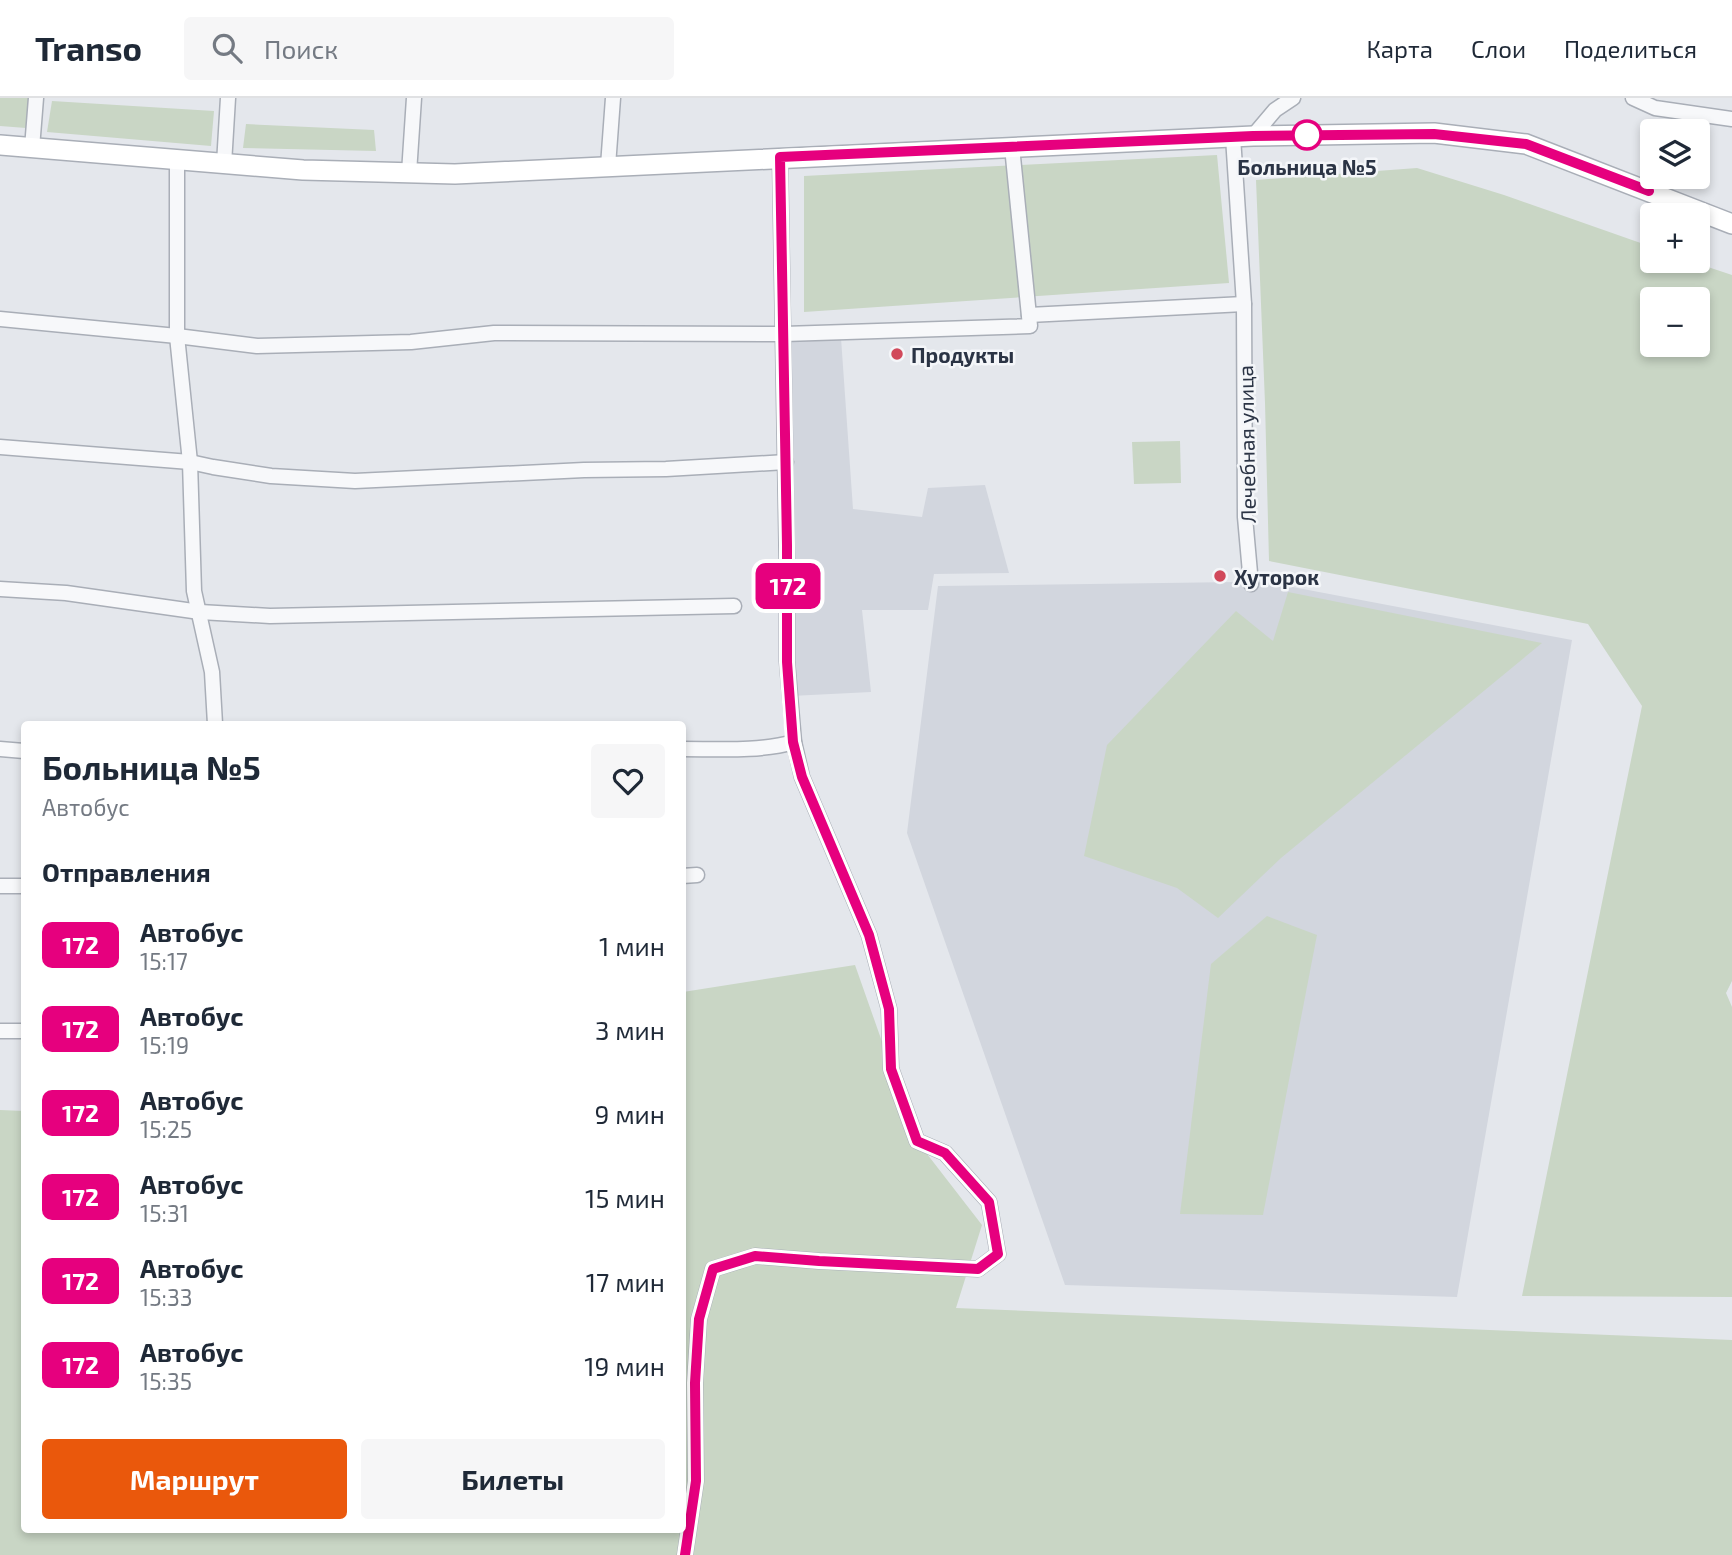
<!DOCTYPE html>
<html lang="ru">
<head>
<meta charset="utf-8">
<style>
	:root { --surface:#fff; --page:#f6f6f7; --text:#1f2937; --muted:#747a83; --line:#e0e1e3; --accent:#ea580c }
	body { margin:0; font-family:"Exo 2",sans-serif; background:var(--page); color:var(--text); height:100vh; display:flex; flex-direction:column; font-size:26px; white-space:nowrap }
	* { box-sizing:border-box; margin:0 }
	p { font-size:23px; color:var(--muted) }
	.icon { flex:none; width:38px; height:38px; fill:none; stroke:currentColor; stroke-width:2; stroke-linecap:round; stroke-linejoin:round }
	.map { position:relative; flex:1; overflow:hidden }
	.panel { position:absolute; left:21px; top:623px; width:665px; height:812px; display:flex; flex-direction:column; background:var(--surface); border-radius:7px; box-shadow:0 4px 10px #0003 }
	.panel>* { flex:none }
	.badge { padding:0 14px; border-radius:10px; font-size:24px; line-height:46px }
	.fabs { position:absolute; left:1640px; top:21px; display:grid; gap:14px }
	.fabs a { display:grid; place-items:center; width:70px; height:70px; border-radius:7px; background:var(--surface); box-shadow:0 4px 10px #0003; font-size:35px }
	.map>.badge { position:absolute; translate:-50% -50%; box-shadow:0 0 0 4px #fff }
	h2 { padding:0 21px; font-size:26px; line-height:63px }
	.round { display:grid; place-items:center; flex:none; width:74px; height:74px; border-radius:7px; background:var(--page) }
	.head { display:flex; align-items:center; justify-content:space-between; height:119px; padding:0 21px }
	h1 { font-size:33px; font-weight:700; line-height:52px }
	.button { display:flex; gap:14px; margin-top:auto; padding:14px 21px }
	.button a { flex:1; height:80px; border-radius:7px; background:var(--accent); color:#fff; font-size:28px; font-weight:700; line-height:80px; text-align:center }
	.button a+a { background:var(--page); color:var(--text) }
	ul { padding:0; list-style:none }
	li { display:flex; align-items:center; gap:21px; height:84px; padding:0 21px }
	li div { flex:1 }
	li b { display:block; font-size:26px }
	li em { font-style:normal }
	li .badge { min-width:77px; font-weight:700; text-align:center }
	header { display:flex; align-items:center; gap:42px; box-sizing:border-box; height:98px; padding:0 35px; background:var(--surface); border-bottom:2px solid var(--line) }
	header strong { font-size:33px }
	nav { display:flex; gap:38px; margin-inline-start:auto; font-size:24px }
	.search { width:490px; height:63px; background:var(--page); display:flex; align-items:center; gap:18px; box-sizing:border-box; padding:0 24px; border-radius:7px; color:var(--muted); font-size:26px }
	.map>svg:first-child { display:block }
	.built { fill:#d2d6de }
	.green { fill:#c9d6c5; fill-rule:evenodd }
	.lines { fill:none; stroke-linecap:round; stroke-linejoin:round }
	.street-casing { stroke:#a9aeb7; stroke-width:17 }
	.secondary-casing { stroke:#a9aeb7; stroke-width:22 }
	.street { stroke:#f7f8fa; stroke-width:14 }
	.secondary { stroke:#fff; stroke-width:19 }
	.line-casing { stroke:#fff; stroke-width:16 }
	.line { stroke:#e6007e; stroke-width:10 }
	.stop-dot { fill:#fff; stroke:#e6007e; stroke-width:3.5 }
	.poi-dot { fill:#d1495b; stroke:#f4f6f9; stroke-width:2.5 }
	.labels { text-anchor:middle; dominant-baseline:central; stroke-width:5; stroke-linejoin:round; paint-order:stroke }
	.stop-label { font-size:21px; font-weight:bold; fill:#2b3445; stroke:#f4f6f9 }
	.poi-label { font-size:21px; font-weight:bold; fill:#2b3445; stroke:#f4f6f9; text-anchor:start }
	.street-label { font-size:21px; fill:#2b3445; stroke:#f4f6f9 }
</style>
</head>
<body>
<header>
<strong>Transo</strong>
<div class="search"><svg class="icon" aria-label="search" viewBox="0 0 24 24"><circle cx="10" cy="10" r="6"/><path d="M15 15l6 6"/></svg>Поиск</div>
<nav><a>Карта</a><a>Слои</a><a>Поделиться</a></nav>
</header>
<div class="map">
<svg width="1732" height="1457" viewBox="0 0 1732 1457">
	<rect width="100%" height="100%" fill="#e4e7ec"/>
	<g class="built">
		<path d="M841 240 853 411 922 419 928 390 985 387 1009 475 934 476 928 512H862L871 594 791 598 789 241Z"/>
		<path d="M1237 484H1266L1572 542 1457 1199 1065 1187 907 735 938 488Z"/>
	</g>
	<g class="green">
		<path d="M0 0H30L26 30 0 28Z"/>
		<path d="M52 3 214 13 211 48 47 34Z"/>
		<path d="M246 26 374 32 376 53 243 50Z"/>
		<path d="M1217 57 1229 185 804 214V78Z"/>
		<path d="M1417 70 1504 97 1652 149V163H1690L1732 177V883L1726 895 1732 909V1199L1522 1198 1642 608 1588 526 1269 463 1265 305 1256 82ZM1698 201V247H1652V201Z"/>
		<path d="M1180 343 1181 385 1134 386 1132 344Z"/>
		<path d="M1288 494 1542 545 1281 760 1218 820 1177 790 1084 758 1107 647 1236 513 1273 543Z"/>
		<path d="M1267 818 1317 837 1263 1117 1180 1116 1211 866Z"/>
		<path d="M855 867 917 1043 982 1127 956 1210 1732 1242V1457H0V1012L24 1013V1432H682L683 894Z"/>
	</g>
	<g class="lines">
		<defs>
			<g id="street">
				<path d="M1633 0 1655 10 1732 21"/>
				<path d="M1253 38 1275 12 1293 0"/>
				<path d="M1233 39 1244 206 1245 419 1251 486"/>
				<path d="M32 50 36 0"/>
				<path d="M177 63V238L190 364 194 493 212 574 215 626"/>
				<path d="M224 66 228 0"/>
				<path d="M608 68 613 0"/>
				<path d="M409 75 414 0"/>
				<path d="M1029 217 1244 206"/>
				<path d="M0 221 177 238 257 248 411 244 494 235 784 236 1030 228 1012 49"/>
				<path d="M0 349 190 364 213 369 271 378 355 383 584 372 666 371 786 364"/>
				<path d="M0 491 66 495 200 514 270 518 734 508"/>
				<path d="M0 651 24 653"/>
				<path d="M682 651C719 651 758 654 794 644"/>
				<path d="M682 778 697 777"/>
				<path d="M0 788H24"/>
				<path d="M0 933H24"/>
				<path d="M685 1457 696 1383 695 1285 699 1221 713 1171 755 1158 819 1163 978 1171 998 1156 989 1104 945 1055 917 1043 891 971 889 911 869 837 802 679 794 644 787 563V474L780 59"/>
			</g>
			<path id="secondary" d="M0 47 303 72 455 76 1253 38 1434 35 1526 46 1732 126"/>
		</defs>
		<use href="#street" class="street-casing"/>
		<use href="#secondary" class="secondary-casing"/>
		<use href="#street" class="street"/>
		<use href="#secondary" class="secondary"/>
	</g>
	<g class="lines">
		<defs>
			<path id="line" d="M685 1457 696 1383 695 1285 699 1221 713 1171 755 1158 819 1163 978 1171 998 1156 989 1104 945 1055 917 1043 891 971 889 911 869 837 802 679 793 644 787 564V447L780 59 1253 38 1434 36 1526 46 1649 93"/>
		</defs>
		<use href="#line" class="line-casing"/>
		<use href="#line" class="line"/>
	</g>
	<circle class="stop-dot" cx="1307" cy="37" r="14"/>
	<g class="poi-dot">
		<circle cx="897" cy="256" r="7"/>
		<circle cx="1220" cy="478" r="7"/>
	</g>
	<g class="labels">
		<g class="stop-label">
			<text x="1307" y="68">Больница №5</text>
		</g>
		<g class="poi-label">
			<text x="911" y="256">Продукты</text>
			<text x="1234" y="478">Хуторок</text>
		</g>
		<g class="street-label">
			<text transform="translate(1246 346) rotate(-91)">Лечебная улица</text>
		</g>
	</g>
</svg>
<div class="fabs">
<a><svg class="icon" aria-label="layers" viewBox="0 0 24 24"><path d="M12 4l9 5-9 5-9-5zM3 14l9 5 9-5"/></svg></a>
<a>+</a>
<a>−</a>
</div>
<b class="badge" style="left:788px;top:488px;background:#e6007e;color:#fff">172</b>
<section class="panel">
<div class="head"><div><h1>Больница №5</h1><p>Автобус</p></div><a class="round"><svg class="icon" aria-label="heart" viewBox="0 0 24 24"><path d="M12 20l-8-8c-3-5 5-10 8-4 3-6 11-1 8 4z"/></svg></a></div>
<h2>Отправления</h2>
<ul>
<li><span class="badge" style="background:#e6007e;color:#fff">172</span><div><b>Автобус</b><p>15:17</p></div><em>1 мин</em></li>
<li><span class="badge" style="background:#e6007e;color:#fff">172</span><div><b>Автобус</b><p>15:19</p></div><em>3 мин</em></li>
<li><span class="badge" style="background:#e6007e;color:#fff">172</span><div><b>Автобус</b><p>15:25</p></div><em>9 мин</em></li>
<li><span class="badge" style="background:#e6007e;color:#fff">172</span><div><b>Автобус</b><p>15:31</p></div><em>15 мин</em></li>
<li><span class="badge" style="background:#e6007e;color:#fff">172</span><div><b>Автобус</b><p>15:33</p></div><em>17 мин</em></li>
<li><span class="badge" style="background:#e6007e;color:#fff">172</span><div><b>Автобус</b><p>15:35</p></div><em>19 мин</em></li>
</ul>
<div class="button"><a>Маршрут</a><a>Билеты</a></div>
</section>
</div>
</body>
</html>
